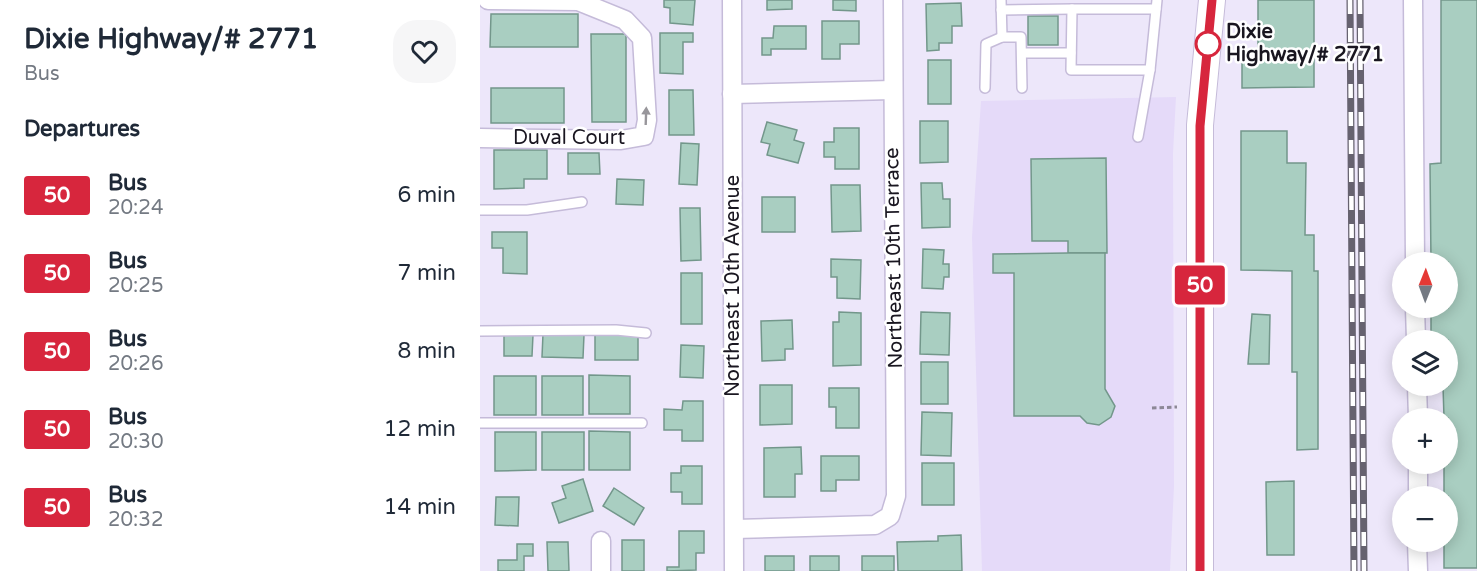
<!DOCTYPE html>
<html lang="en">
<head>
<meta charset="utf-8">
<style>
	:root { --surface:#fff; --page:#f6f6f7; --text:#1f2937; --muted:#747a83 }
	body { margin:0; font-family:"Varela Round",sans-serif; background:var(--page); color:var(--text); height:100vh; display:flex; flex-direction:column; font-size:22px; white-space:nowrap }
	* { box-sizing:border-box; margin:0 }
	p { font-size:20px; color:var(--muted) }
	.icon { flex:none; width:33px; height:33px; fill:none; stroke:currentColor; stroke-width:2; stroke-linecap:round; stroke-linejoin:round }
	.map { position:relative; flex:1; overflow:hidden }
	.drawer { display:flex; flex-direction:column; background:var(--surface); width:480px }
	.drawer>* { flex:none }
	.badge { padding:0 12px; border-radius:4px; font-size:21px; line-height:39px }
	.needle { width:39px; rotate:1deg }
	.tools { position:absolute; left:912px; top:252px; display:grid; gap:12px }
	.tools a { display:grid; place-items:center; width:66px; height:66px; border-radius:50%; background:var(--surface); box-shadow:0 3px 15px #0003; font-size:30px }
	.map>.badge { position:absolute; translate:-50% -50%; box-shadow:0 0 0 3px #fff }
	h2 { padding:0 24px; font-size:22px; line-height:54px }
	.round { display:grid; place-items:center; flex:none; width:63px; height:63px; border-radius:24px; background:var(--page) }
	.overview { display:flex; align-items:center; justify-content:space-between; height:102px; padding:0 24px }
	h1 { font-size:28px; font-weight:700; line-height:45px }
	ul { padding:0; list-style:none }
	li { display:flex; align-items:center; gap:18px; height:78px; padding:0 24px }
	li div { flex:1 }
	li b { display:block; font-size:22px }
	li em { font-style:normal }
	li .badge { min-width:66px; font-weight:700; text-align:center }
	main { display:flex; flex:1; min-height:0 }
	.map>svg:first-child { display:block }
	.built { fill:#e5daf9 }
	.building { fill:#a9cec1; stroke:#73978b; stroke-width:1.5 }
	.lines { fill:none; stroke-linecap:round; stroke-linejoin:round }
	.service-casing { stroke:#c5bbd9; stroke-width:12 }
	.minor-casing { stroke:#c5bbd9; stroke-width:21 }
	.secondary-casing { stroke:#c5bbd9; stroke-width:28 }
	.path { stroke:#8c8796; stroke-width:3; stroke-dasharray:4.5 3; stroke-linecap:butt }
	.service { stroke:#fff; stroke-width:9 }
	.minor { stroke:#fff; stroke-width:18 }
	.secondary { stroke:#fff; stroke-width:26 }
	.rail-casing { stroke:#66626f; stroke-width:7 }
	.rail { stroke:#fff; stroke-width:4.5; stroke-dasharray:14; stroke-linecap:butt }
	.oneway { fill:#98969b }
	.line-casing { stroke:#fff; stroke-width:14 }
	.line { stroke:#d7263d; stroke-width:9 }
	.stop-dot { fill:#fff; stroke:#d7263d; stroke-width:3 }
	.labels { text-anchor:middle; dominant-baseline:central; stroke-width:5; stroke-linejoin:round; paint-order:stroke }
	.stop-label { font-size:20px; font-weight:bold; fill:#191620; stroke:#fff; text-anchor:start }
	.street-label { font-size:20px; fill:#191620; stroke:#fff }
</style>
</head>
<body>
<main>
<section class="drawer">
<div class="overview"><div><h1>Dixie Highway/# 2771</h1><p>Bus</p></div><a class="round"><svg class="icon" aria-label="heart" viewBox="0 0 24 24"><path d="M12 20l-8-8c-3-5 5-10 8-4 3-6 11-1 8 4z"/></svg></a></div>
<h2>Departures</h2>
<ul>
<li><span class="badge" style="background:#d7263d;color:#fff">50</span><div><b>Bus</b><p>20:24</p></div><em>6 min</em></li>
<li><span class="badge" style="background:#d7263d;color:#fff">50</span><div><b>Bus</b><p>20:25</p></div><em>7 min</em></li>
<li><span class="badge" style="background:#d7263d;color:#fff">50</span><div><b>Bus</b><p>20:26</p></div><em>8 min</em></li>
<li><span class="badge" style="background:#d7263d;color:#fff">50</span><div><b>Bus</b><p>20:30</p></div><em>12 min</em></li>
<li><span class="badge" style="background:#d7263d;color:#fff">50</span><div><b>Bus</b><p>20:32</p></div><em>14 min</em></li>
</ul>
</section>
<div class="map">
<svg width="997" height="571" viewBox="0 0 997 571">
	<rect width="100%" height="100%" fill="#ede7fa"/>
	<path class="built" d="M696 97 693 153 694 486 690 571H502L492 237 501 101Z"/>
	<g class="building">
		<path d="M184 0H215L213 25 190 23V8L184 7Z"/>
		<path d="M287 0H312V9L287 10Z"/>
		<path d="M353 0H376V11L353 10Z"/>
		<path d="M778 0H834V87L762 88V59L778 58Z"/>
		<path d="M961 0H997V568H964V542H968V496H964V464H968V418H964L963 386H968V340H951V308H968V262H951L950 164 961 163Z"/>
		<path d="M481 3 482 26H472V43H459V50L447 51 446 4Z"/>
		<path d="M11 14H98V47H10Z"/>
		<rect x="548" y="16" width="30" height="29"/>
		<path d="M342 21H379V44H360V59H342Z"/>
		<path d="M294 26H326V49H291V55H282V38H293Z"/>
		<path d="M180 33H213V42H203V74L180 73Z"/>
		<path d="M111 34H146V122H112Z"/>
		<rect x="448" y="60" width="23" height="44"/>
		<rect x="11" y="88" width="73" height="35"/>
		<path d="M189 90H213L214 135H189Z"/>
		<path d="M440 121H468V162L440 163Z"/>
		<path d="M287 122 317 130 314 140 324 143 318 163 287 155 290 144 281 142Z"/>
		<path d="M354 128H379V169H355V157H344V142H354Z"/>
		<path d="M761 131H807V163H826L825 235H834V271H838V449L817 450V372H812V271L761 270Z"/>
		<path d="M201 143 219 144 217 185 199 184Z"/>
		<path d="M14 150H67V179H44V188L14 189Z"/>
		<path d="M88 153H119L120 174H88Z"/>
		<path d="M626 158 627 253H588V241H552L551 159Z"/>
		<path d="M137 179 164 180 163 205 136 204Z"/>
		<path d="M441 183H462L463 199H470V227L442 228Z"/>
		<path d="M351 185H380L381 231 352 232Z"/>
		<rect x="282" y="197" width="33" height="35"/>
		<path d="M200 208H220L221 260 201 261Z"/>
		<path d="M12 232H47V274L23 273V248H12Z"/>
		<path d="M443 249 464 250 463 264H469V277H464L463 289 442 288Z"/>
		<path d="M588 253H625V389L635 406 631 417 619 425 607 423 600 416H534V273H513V254Z"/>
		<path d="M351 259 381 260 380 299 357 298V277H351Z"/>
		<rect x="201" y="273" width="21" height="51"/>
		<path d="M359 312 381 313V365L353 366V322H359Z"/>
		<path d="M441 312 470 313 469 355 440 354Z"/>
		<path d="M772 314 790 315 789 364H768Z"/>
		<path d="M312 320 313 349H305V360L282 361 281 321Z"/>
		<path d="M63 334 104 335 103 358 62 357Z"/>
		<rect x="115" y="334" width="43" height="26"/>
		<path d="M24 335H53L52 356H24Z"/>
		<path d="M201 345 224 346 223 378 200 377Z"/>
		<rect x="441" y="362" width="27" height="42"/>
		<path d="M109 375 150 376V414H109Z"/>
		<rect x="14" y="376" width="42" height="39"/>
		<rect x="62" y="376" width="41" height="39"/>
		<path d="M280 385H312V424L280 425Z"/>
		<path d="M349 388H379V428H356V407H349Z"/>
		<path d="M203 401H223V441H202V430H184V409L202 410Z"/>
		<path d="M442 412 472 413 471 456 441 455Z"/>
		<path d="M109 431 150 432V470H109Z"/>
		<path d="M15 432H56V470L15 471Z"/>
		<rect x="62" y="432" width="42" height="38"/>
		<path d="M321 447 322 474H315V497H284V448Z"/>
		<path d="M341 456H379V480H356V491H341Z"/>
		<rect x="442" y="463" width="32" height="42"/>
		<path d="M201 466H222V504H202V492H191V473H201Z"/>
		<path d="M103 479 113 511 79 523 72 503 86 498 82 486Z"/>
		<path d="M814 481V555H787L786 482Z"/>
		<path d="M134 488 164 508 154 525 123 506Z"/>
		<path d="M16 497H39L38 526 15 525Z"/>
		<path d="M199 531H224V553H216V570L187 571V567H199Z"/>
		<path d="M481 535 482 571H418L417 542 458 541V536Z"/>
		<rect x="142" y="540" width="22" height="31"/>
		<path d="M67 542H88L89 571H68Z"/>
		<path d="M37 544H53V556H44V571H18V560H37Z"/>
		<rect x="285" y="556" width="29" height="15"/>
		<rect x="330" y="556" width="29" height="15"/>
		<rect x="382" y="556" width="32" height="15"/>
	</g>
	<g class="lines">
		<defs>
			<g id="service">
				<path d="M521 0 522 37H541L542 88"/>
				<path d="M521 10 592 9"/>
				<path d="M542 53H591"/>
				<path d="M670 70H591L592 9H676"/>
				<path d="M505 88 506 44 522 37"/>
				<path d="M658 137 670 70 677 0"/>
				<path d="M0 210H47L102 202"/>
				<path d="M0 331 136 330 166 333"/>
				<path d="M0 423H162"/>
			</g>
			<g id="minor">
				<path d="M252 0 254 571"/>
				<path d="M933 0 935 262"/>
				<path d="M252 94 412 90"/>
				<path d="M0 138 141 140 164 136 167 120 162 38 145 20 98 1 8 0"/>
				<path d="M935 308 936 340"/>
				<path d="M937 386 938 418"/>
				<path d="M938 496V464"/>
				<path d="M255 529 395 525 410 516 416 496 413 0"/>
				<path d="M937 542 938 571"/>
				<path d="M121 571V541"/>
			</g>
			<path id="secondary" d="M720 571V125L732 0"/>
		</defs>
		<use href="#service" class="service-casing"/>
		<use href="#minor" class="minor-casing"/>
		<use href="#secondary" class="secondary-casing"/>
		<path class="path" d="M672 408 697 407"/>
		<use href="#service" class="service"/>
		<use href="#minor" class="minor"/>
		<use href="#secondary" class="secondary"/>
		<defs>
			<g id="rail">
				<path d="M870 0 874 571"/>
				<path d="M880 0 884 571"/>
			</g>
		</defs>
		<use href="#rail" class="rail-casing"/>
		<use href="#rail" class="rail"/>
	</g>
	<defs><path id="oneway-solid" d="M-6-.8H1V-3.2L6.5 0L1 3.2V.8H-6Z" transform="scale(1.5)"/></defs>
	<use class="oneway" href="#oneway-solid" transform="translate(166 116) rotate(-88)"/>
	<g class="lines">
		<defs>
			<path id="line" d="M720 571V126L732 0"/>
		</defs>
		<use href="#line" class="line-casing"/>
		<use href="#line" class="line"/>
	</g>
	<circle class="stop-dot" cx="728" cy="44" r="12"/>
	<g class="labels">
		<g class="stop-label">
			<text x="746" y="32">Dixie<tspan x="746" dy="23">Highway/# 2771</tspan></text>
		</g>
		<g class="street-label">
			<text x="89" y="138">Duval Court</text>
			<text transform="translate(414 258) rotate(-91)">Northeast 10th Terrace</text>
			<text transform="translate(253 286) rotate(-90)">Northeast 10th Avenue</text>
		</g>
	</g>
</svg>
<div class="tools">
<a><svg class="needle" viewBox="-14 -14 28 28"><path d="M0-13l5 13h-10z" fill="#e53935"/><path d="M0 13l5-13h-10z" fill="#747a83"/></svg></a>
<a><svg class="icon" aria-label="layers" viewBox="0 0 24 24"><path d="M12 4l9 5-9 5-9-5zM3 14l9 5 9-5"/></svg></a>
<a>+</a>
<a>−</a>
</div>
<b class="badge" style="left:720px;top:285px;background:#d7263d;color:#fff">50</b>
</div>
</main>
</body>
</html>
